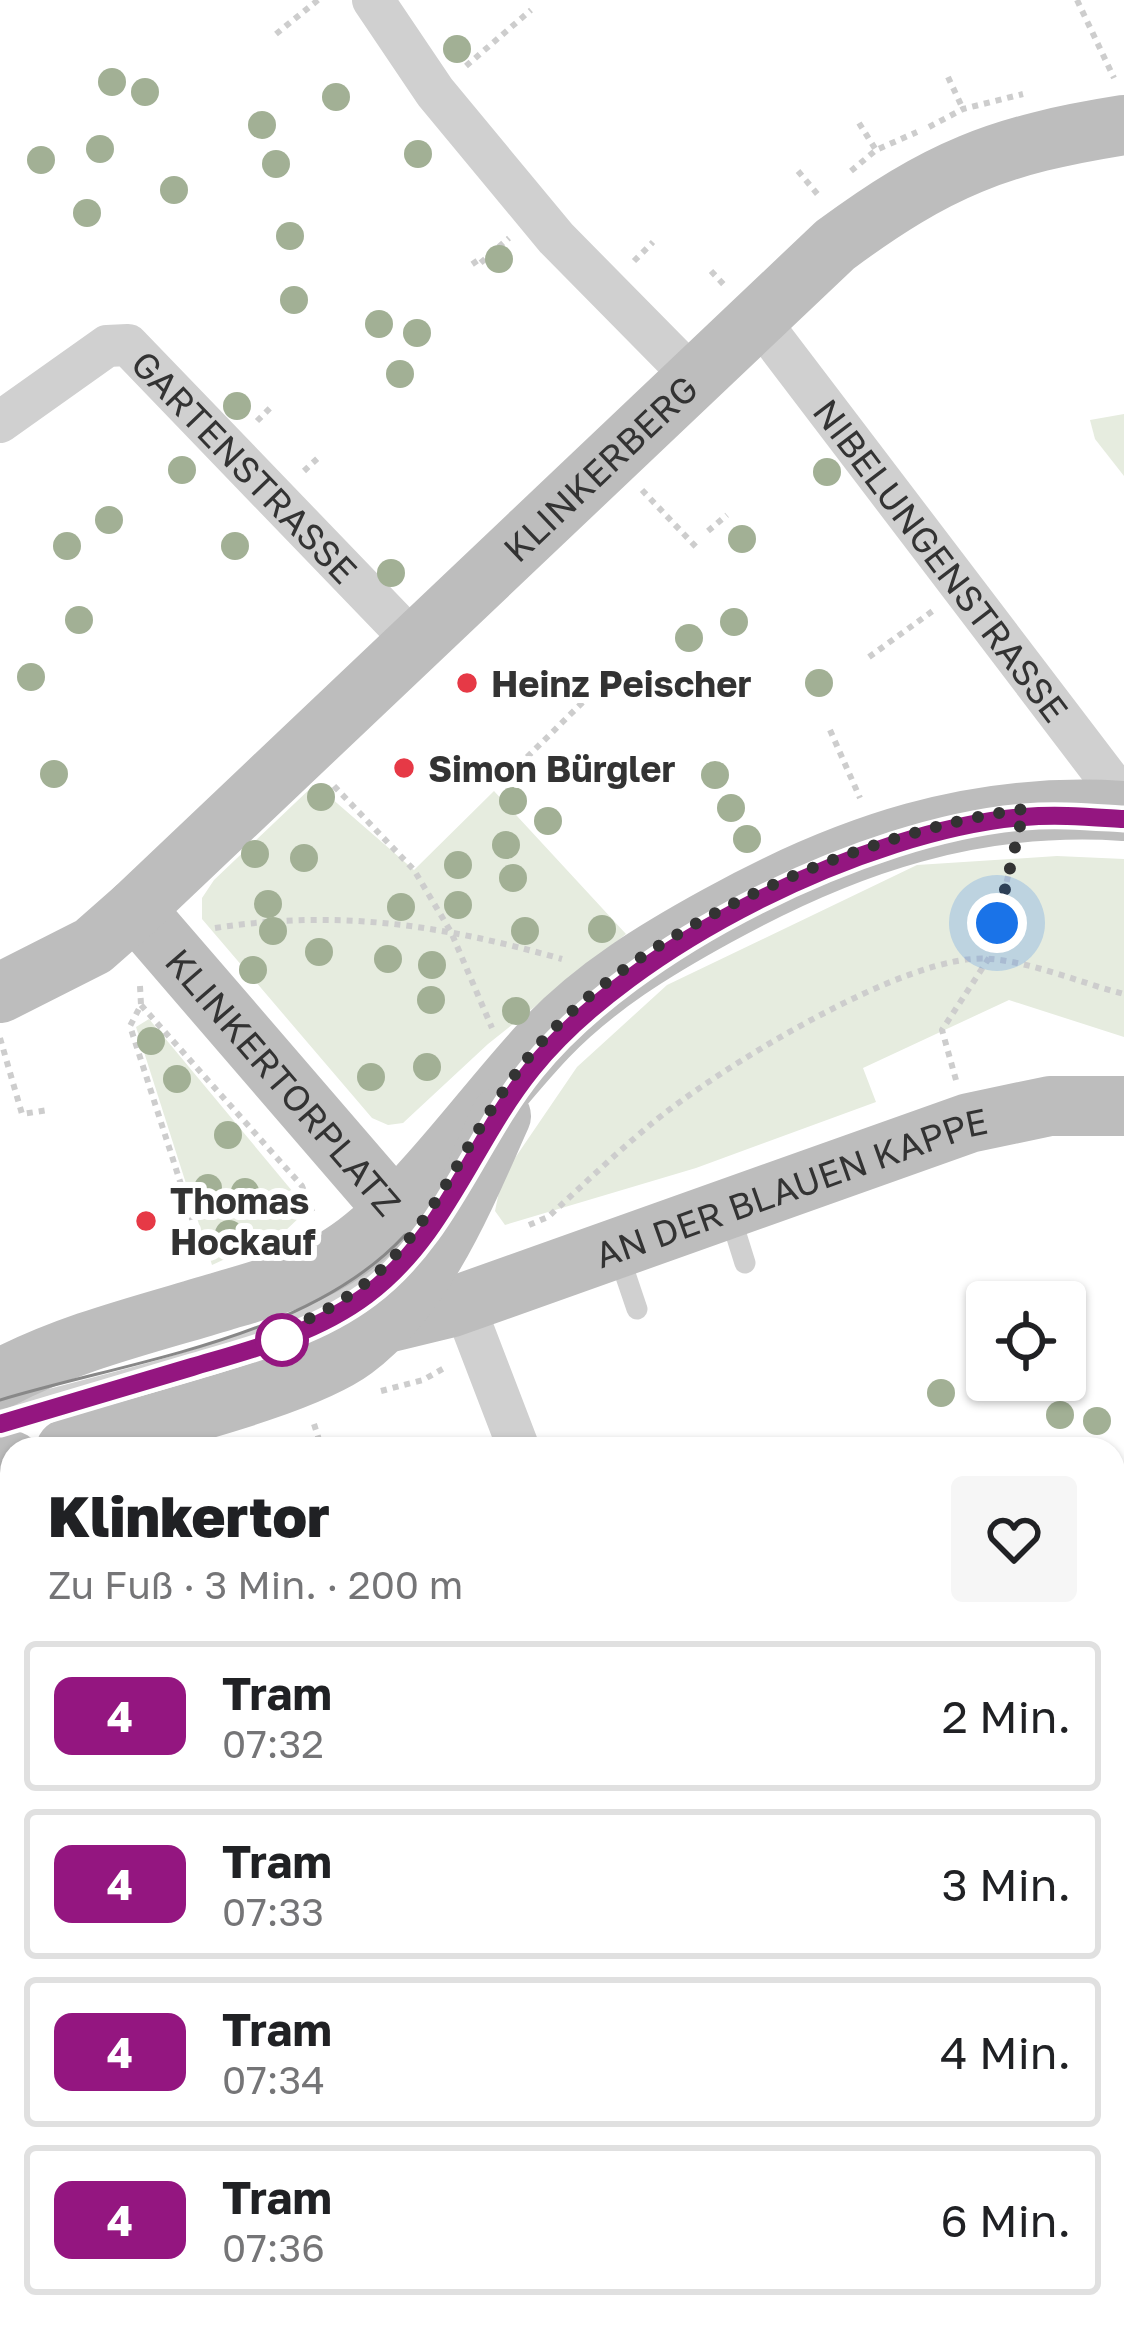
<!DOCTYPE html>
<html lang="de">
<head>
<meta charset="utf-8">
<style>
	:root { --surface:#fff; --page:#f6f6f6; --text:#202124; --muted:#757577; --line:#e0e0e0 }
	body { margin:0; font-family:"Golos Text",sans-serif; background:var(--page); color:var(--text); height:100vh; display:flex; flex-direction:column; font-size:45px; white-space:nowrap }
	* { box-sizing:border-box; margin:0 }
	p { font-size:39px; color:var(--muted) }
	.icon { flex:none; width:66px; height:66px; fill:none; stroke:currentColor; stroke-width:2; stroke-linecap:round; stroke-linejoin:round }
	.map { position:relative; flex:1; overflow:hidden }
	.details { position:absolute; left:0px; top:1437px; width:1125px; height:903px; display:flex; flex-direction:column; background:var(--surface); border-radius:36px 36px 0 0; box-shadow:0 3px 9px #0004 }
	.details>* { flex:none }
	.badge { padding:0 24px; border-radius:18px; font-size:42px; line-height:78px }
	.buttons { position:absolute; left:966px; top:1281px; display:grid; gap:24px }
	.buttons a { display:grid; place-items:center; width:120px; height:120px; border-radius:12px; background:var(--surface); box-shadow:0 3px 9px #0004; font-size:60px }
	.you { position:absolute; width:60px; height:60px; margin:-30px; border:9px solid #fff; border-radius:50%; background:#1a73e8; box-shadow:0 0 0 18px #1a73e833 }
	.map>.badge { position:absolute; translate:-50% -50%; box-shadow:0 0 0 6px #fff }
	.round { display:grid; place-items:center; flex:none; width:126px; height:126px; border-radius:12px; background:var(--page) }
	.summary { display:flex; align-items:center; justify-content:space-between; height:204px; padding:0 48px }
	h1 { font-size:57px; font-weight:800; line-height:90px }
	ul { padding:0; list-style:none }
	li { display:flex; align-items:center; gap:36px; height:150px; margin:0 24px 18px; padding:0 24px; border:6px solid var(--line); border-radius:12px }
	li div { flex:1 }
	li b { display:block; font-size:45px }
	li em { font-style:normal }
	li .badge { min-width:132px; font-weight:700; text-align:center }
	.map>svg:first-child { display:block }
	.green { fill:#e6ecdf }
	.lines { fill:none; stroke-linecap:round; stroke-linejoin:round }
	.path { stroke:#cdcdcd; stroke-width:6; stroke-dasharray:6 6; stroke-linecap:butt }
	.lane { stroke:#d0d0d0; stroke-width:21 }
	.street { stroke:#d0d0d0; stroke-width:42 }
	.secondary { stroke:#bdbdbd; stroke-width:60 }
	.tram { stroke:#888; stroke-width:3 }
	.tree { fill:#a2b095 }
	.line-casing { stroke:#fff; stroke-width:27 }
	.line { stroke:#941680; stroke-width:18 }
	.walk { stroke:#333; stroke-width:12; stroke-dasharray:0 21.6 }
	.poi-dot { fill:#e63946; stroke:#fff; stroke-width:4.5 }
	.stop-dot { fill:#fff; stroke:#941680; stroke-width:6 }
	.labels { text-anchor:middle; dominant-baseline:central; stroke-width:12; stroke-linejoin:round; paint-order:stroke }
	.street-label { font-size:36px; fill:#333; stroke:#fff }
	.poi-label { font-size:36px; font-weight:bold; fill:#333; stroke:#fff; text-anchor:start }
</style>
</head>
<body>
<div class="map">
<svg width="1124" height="2338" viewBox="0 0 1124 2338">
	<rect width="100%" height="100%" fill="#fff"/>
	<g class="green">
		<path d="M1124 414V476L1095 439 1090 420Z"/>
		<path d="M315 784 414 870 494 791 626 934 488 1044 403 1123 388 1125 372 1118 202 919V898L214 880Z"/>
		<path d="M1057 856 1124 859V1037L1009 1000 863 1068 876 1102 696 1168 505 1225 495 1211 502 1177 577 1067 667 985 917 865Z"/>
		<path d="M149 1019 303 1204 302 1215 284 1232 212 1265 136 1027Z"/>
	</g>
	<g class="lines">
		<g class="path">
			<path d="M1077 0 1114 78"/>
			<path d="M276 34 318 0"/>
			<path d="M466 66 531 10"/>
			<path d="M948 77 963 109"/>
			<path d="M859 123 876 150"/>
			<path d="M929 127 963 109 1023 94"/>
			<path d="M798 171 819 196"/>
			<path d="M851 171 876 150 917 132"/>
			<path d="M473 260 477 266 509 238"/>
			<path d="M634 261 653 242"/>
			<path d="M711 271 725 286"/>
			<path d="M257 421 271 407"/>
			<path d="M304 471 319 457"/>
			<path d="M642 490 697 548"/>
			<path d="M708 531 727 515"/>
			<path d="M869 657 934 610"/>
			<path d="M830 730 860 798"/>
			<path d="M510 774 592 693"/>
			<path d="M334 786 414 870 451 932 492 1028"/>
			<path d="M215 928C339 909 441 925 562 959"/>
			<path d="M140 986 141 1005 130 1026 205 1259"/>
			<path d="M141 1005 302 1186 313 1214"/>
			<path d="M0 1038 22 1114 48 1110"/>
			<path d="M956 1080 942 1030 989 958 1012 859"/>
			<path d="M529 1225 548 1217C582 1186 615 1154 650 1125 713 1072 909 950 991 959 1035 963 1081 983 1124 994"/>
			<path d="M381 1391 423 1380 446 1367"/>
			<path d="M314 1424 322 1449"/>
			<path d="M0 1582 11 1615 0 1620"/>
			<path d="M0 1719 12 1748"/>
			<path d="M1113 2181 1124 2191"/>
			<path d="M1113 2245 1124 2243"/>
			<path d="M129 2328V2329"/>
			<path d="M225 2328 228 2338"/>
			<path d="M413 2328 423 2338"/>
			<path d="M977 2328 979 2338"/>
			<path d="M372 2338 374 2328"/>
		</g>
		<g class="lane">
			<path d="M729 1212 745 1263"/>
			<path d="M618 1253 637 1309"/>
			<path d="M0 1413C124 1377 332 1342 413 1239"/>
			<path d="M1113 1993 1124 2020"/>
			<path d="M1113 2049 1124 2044"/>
		</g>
		<g class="street">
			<path d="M373 0 435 92 556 238 695 379"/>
			<path id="s1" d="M758 319 1124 800"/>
			<path id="s2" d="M0 422 107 346 128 345 417 645"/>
			<path d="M463 1303 519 1449"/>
			<path d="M1113 1838 1124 1834"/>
			<path d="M0 1869 12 1876"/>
			<path d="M0 2218 12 2215"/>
			<path d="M622 2328 626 2338"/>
			<path d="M816 2328 820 2338"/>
		</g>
		<g class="secondary">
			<path id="s3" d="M135 909 417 1236"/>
			<path id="s4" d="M0 993 93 946 135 909 835 245C938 169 998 145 1124 125"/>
			<path id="s5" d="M382 1324 452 1307 969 1123 1050 1106H1124"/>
			<path d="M0 1379C70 1342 147 1324 223 1301 267 1288 310 1277 348 1250 420 1199 485 1102 547 1037 596 986 655 950 717 916 847 844 975 801 1124 811"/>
			<path d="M66 1449C137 1426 299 1390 354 1349 426 1295 465 1196 501 1116"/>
			<path d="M0 1464 12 1461"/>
		</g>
		<g class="tram">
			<path d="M0 1400C132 1360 309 1339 405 1235"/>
			<path d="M0 1424C108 1392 289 1357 375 1290 448 1232 475 1139 532 1069 628 949 822 855 970 825 1021 815 1072 815 1124 819"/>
		</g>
	</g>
	<g class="tree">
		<circle cx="457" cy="49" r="14"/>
		<circle cx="112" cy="82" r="14"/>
		<circle cx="145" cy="92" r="14"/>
		<circle cx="336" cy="97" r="14"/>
		<circle cx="262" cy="125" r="14"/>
		<circle cx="100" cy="149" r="14"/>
		<circle cx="418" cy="154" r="14"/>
		<circle cx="41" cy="160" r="14"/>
		<circle cx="276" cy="164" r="14"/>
		<circle cx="174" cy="190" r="14"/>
		<circle cx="87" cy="213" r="14"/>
		<circle cx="290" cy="236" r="14"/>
		<circle cx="499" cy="259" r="14"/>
		<circle cx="294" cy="300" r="14"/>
		<circle cx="379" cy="324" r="14"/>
		<circle cx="417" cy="333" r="14"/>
		<circle cx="400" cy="374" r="14"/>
		<circle cx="237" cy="406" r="14"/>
		<circle cx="182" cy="470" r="14"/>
		<circle cx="827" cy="472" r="14"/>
		<circle cx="109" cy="520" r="14"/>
		<circle cx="742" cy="539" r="14"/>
		<circle cx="67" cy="546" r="14"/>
		<circle cx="235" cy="546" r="14"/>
		<circle cx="391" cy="573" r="14"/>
		<circle cx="79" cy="620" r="14"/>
		<circle cx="734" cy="622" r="14"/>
		<circle cx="689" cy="638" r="14"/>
		<circle cx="31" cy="677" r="14"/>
		<circle cx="819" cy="683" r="14"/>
		<circle cx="586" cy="768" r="14"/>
		<circle cx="54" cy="774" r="14"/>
		<circle cx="715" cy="775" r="14"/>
		<circle cx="321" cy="797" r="14"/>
		<circle cx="513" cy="801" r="14"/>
		<circle cx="731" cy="808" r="14"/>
		<circle cx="548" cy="821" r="14"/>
		<circle cx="747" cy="839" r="14"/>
		<circle cx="506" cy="845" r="14"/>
		<circle cx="255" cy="854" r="14"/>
		<circle cx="304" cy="858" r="14"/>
		<circle cx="458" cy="865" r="14"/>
		<circle cx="513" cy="878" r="14"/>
		<circle cx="268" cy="904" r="14"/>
		<circle cx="458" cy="905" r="14"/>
		<circle cx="401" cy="907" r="14"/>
		<circle cx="602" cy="929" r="14"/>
		<circle cx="273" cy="931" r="14"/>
		<circle cx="525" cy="931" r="14"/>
		<circle cx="319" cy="952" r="14"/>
		<circle cx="388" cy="959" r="14"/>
		<circle cx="432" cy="965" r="14"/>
		<circle cx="253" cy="970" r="14"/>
		<circle cx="431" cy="1000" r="14"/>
		<circle cx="516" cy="1011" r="14"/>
		<circle cx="151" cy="1041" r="14"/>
		<circle cx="427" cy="1067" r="14"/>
		<circle cx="371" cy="1077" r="14"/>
		<circle cx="177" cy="1079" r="14"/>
		<circle cx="228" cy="1135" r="14"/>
		<circle cx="208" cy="1188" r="14"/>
		<circle cx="245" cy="1192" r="14"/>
		<circle cx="282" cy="1206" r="14"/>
		<circle cx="229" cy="1234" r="14"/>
		<circle cx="941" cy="1393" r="14"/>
		<circle cx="1060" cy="1415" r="14"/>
		<circle cx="1097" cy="1421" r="14"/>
	</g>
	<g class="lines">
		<defs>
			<path id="line" d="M0 1424C64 1405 128 1386 192 1367 253 1349 315 1334 367 1295 445 1237 473 1142 532 1069 632 945 866 830 1024 817 1057 814 1091 817 1124 819"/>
		</defs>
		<use href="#line" class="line-casing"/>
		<use href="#line" class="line"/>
		<path class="walk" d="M282 1340 278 1332C427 1275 437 1176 523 1064 626 930 861 832 1024 809L997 923"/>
	</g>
	<g class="poi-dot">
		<circle cx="467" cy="683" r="12"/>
		<circle cx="404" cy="768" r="12"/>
		<circle cx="146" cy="1221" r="12"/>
	</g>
	<circle class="stop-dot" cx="282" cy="1340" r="24"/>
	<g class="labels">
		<g class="street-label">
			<text stroke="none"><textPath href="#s2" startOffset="321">GARTENSTRASSE</textPath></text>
			<text stroke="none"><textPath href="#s4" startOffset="801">KLINKERBERG</textPath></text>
			<text stroke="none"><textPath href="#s1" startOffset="303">NIBELUNGENSTRASSE</textPath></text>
			<text stroke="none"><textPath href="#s3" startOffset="228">KLINKERTORPLATZ</textPath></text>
			<text stroke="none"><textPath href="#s5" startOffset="432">AN DER BLAUEN KAPPE</textPath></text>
		</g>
		<g class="poi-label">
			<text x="491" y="683">Heinz Peischer</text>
			<text x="428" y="768">Simon Bürgler</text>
			<text x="170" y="1200">Thomas<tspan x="170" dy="41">Hockauf</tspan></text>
		</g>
	</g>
</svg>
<div class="buttons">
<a><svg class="icon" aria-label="locate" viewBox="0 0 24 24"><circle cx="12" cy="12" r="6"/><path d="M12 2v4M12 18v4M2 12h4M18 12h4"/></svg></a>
</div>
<div class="you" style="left:997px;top:923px"></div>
<section class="details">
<div class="summary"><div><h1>Klinkertor</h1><p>Zu Fuß · 3 Min. · 200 m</p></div><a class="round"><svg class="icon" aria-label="heart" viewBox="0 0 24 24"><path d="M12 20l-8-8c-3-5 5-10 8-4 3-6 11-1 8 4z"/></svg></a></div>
<ul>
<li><span class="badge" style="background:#941680;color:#fff">4</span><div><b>Tram</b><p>07:32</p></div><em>2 Min.</em></li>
<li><span class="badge" style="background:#941680;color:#fff">4</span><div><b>Tram</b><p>07:33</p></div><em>3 Min.</em></li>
<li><span class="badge" style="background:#941680;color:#fff">4</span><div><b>Tram</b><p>07:34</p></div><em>4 Min.</em></li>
<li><span class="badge" style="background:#941680;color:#fff">4</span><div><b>Tram</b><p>07:36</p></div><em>6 Min.</em></li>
</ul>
</section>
</div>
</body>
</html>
